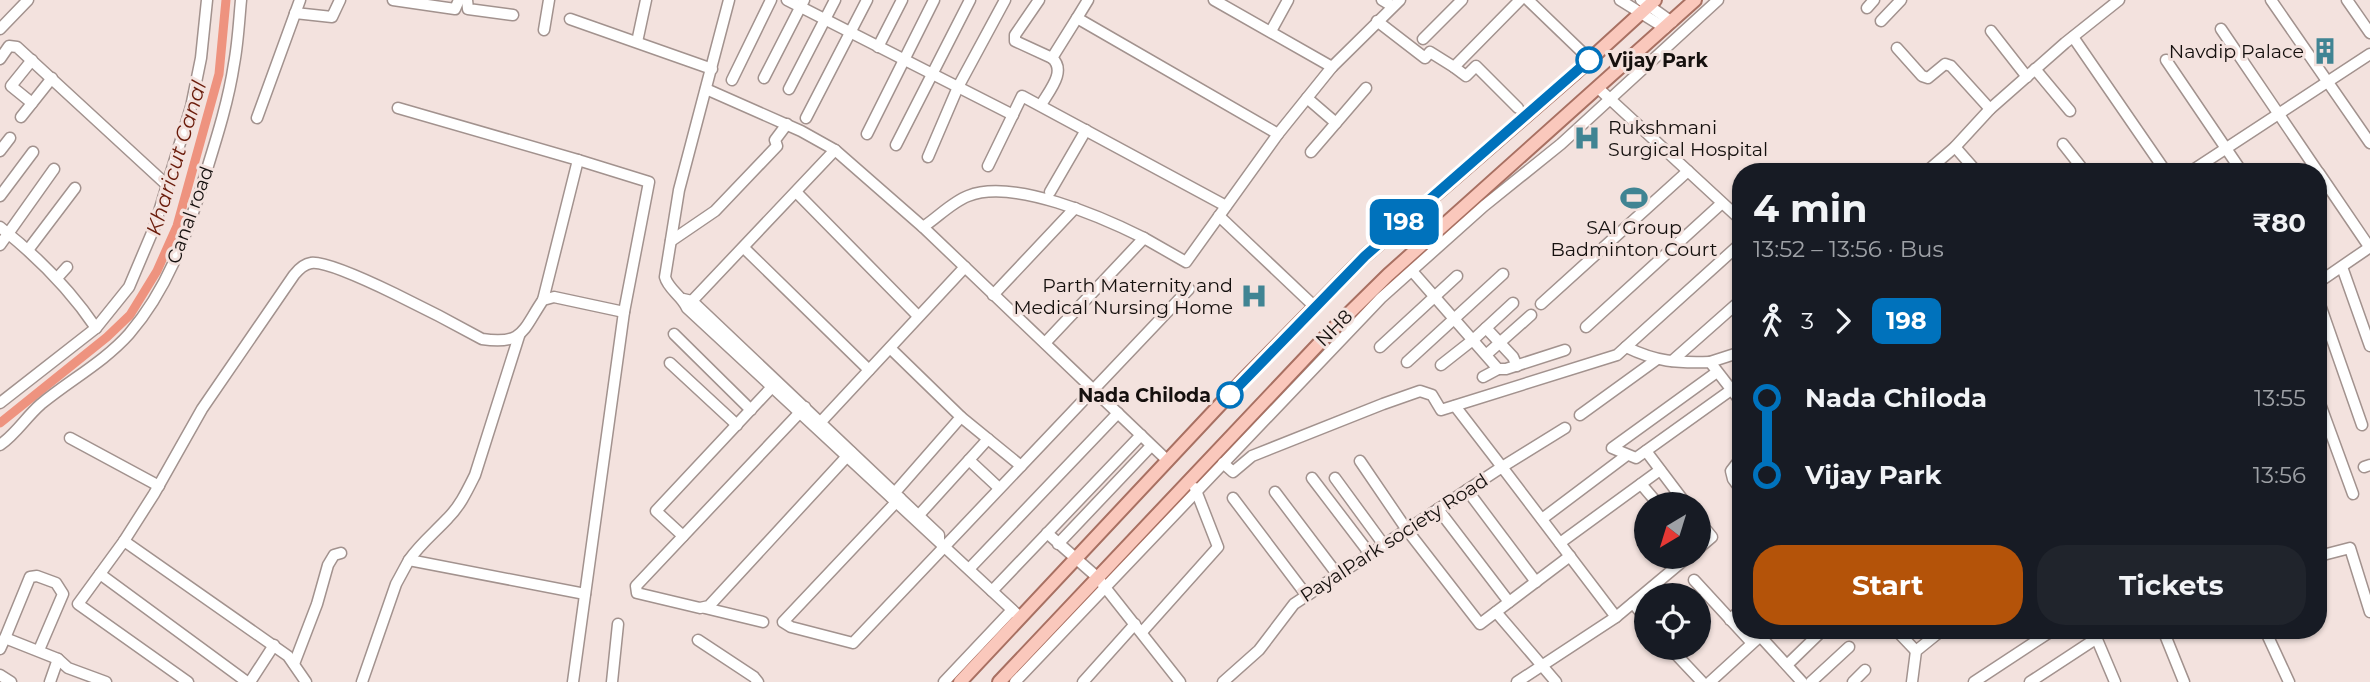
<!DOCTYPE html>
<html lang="en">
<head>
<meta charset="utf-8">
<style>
	:root { --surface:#171b24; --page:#20242c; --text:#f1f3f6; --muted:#9ea1a6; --accent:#b45309 }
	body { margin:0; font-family:Montserrat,sans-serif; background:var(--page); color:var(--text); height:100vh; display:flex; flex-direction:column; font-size:26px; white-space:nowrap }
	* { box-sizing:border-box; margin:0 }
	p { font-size:23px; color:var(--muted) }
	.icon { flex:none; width:38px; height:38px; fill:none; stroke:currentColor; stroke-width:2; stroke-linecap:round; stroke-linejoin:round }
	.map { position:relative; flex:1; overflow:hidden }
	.drawer { position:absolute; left:1732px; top:163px; width:595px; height:476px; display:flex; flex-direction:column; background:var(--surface); border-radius:28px; box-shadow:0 2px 5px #0004 }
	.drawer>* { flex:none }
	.badge { padding:0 14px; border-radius:10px; font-size:24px; line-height:46px }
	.needle { width:46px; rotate:218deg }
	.controls { position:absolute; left:1634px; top:492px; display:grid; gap:14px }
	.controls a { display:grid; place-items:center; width:77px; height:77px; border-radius:50%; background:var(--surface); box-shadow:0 2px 5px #0004; font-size:35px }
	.map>.badge { position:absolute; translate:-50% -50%; box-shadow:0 0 0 4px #fff }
	.legs { display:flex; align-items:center; gap:10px; height:77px; padding:0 21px; font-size:23px }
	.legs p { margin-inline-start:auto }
	.head { display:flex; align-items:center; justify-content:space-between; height:119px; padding:0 21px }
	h1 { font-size:38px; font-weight:700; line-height:52px }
	.cta { display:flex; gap:14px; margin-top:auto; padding:14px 21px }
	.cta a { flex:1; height:80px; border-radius:28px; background:var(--accent); color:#fff; font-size:28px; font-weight:700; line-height:80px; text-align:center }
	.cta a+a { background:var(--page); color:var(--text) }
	ul { padding:0 21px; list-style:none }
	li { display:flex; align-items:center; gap:24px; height:77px; font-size:26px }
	li i { display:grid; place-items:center; width:10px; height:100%; margin:0 9px; background:currentColor }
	li i::after { content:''; width:18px; height:18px; margin:-9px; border:5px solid; border-radius:50%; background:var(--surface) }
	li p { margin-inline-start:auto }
	li:first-child i { background:linear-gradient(#0000 50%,currentColor 0) }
	li:last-child i { background:linear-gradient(currentColor 50%,#0000 0) }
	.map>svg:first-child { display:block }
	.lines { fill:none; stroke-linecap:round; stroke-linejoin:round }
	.canal { stroke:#ee937f; stroke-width:9 }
	.minor-casing { stroke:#a2928e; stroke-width:13 }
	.major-casing { stroke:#a87062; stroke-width:16 }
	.minor { stroke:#fff; stroke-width:10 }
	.major { stroke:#fac8bc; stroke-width:12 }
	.line-1-casing { stroke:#fff; stroke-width:16 }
	.line-1 { stroke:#0072bc; stroke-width:10 }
	.stop-1-dot { fill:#fff; stroke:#0072bc; stroke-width:3.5 }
	.labels { text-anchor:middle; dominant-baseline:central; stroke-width:6; stroke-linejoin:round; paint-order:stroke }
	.poi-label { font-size:19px; fill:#15100e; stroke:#f3e2de; text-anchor:end }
	.stop-label { font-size:19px; font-weight:bold; fill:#15100e; stroke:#f3e2de; text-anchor:start }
	.street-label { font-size:19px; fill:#15100e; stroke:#f3e2de }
	.water-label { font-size:21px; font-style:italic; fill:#6a1b0a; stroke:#f3e2de }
</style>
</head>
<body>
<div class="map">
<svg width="2370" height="682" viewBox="0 0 2370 682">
	<rect width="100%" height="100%" fill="#f3e2de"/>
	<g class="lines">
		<path class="canal" d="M0 423 107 337 130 315 157 271 177 226 219 74 226 0"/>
		<defs>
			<g id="minor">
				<path d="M393 0 455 9 459 0"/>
				<path d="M467 0 468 9 513 15"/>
				<path d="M729 0 679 190 665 277C668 289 682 296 687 308L1020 617"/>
				<path d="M787 0 1013 115"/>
				<path d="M1039 0 1015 35V41L1052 58"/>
				<path d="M1214 0 1332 67"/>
				<path d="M1382 0 1392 6"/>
				<path d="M1528 0 1581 51"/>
				<path d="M1620 0 1665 28"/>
				<path d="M1641 0 1672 22"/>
				<path d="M2271 0 2370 143"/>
				<path d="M2347 0 2370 33"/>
				<path d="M1867 8 1874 0"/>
				<path d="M295 13 332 17 340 0"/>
				<path d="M1077 18 1088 0"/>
				<path d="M570 19 712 69"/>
				<path d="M1377 21 1425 58 1430 52 1454 67 1520 0"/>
				<path d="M1881 21 1901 0"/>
				<path d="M0 29 28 0"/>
				<path d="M2221 29 2318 172"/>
				<path d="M544 30 549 0"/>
				<path d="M1271 31 1288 0"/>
				<path d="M1991 31 2027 77"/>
				<path d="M2073 37 2166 172"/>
				<path d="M1423 39 1462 0"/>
				<path d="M637 42 646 0"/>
				<path d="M878 47 902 0"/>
				<path d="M1897 48 1922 76 1928 78 1945 64 1951 66 1990 109"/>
				<path d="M0 59 9 46 17 47 168 186"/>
				<path d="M32 60 11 86 32 103"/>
				<path d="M2166 60 2242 172"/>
				<path d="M1454 67 1466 76 1476 66 1518 108"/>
				<path d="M2035 69 2070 111"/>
				<path d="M764 78 804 0"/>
				<path d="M732 80 771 0"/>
				<path d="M1598 88 1741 220"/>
				<path d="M706 89 801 131 835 150 923 227 1168 461"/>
				<path d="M789 89 835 0"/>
				<path d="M1307 98 1336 123"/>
				<path d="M1041 105C1049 91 1067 71 1052 58L1077 18 1278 134"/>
				<path d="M398 108 578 160 543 300"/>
				<path d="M21 117 52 78"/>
				<path d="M257 118 300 0"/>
				<path d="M806 118 867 0"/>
				<path d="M867 134 934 0"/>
				<path d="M2063 144 2085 172"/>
				<path d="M896 145 970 0"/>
				<path d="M1955 147 1977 172"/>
				<path d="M0 151 10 138"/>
				<path d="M1311 152 1366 88"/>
				<path d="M928 157 958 87 1005 0"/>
				<path d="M988 166 1022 96 1226 206"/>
				<path d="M1926 172 1955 147 1990 109 2065 43 2119 0"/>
				<path d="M2190 172 2370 54"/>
				<path d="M2319 173 2370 248"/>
				<path d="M1050 192 1086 130"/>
				<path d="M797 193 918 316"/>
				<path d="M0 196 33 152"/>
				<path d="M1219 216 1314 306"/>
				<path d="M0 227C38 257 69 288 96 328"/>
				<path d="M923 227C937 218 952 202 968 196 1013 178 1102 217 1144 238"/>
				<path d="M671 241 715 211 777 146 775 140 787 124"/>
				<path d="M0 245 54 169"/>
				<path d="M744 248 869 370"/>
				<path d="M28 250 75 188"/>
				<path d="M2342 267 2370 346"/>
				<path d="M1412 271 1498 369H1506L1565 350"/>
				<path d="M58 277 67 267"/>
				<path d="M2319 282 2370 247"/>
				<path d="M993 295 1075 208"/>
				<path d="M683 299 692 301 939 535V541"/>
				<path d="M692 301 835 150"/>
				<path d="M2319 302 2362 425"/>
				<path d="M1541 304 1688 171"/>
				<path d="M1586 327 1722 203"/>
				<path d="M1486 328 1513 357 1517 366"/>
				<path d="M674 334 751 410"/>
				<path d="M1045 343 1144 238 1186 262 1278 134 1332 67 1400 0"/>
				<path d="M1380 347 1457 276"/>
				<path d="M1626 347C1657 362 1676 363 1710 362L1741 402"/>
				<path d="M890 348 961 417 891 497"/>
				<path d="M1487 354 1531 315"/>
				<path d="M1672 361 1741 300"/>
				<path d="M1407 362 1503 274"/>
				<path d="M1710 362 1741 352"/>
				<path d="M670 363 737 425"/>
				<path d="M1441 365 1474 339 1513 303"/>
				<path d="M1717 372 1612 448 1636 458 1731 390"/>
				<path d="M1483 377 1498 369"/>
				<path d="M2319 401 2353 494"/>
				<path d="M0 403 96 328 129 287 154 228 191 107 201 58 207 0"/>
				<path d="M1455 406 1502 467 1565 428"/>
				<path d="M805 407 636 586 637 593 700 608 709 606 851 452"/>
				<path d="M1580 415 1656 360"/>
				<path d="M961 417 1021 466"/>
				<path d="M817 426 965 267"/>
				<path d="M70 438 159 486"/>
				<path d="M0 445C16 434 26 417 41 404 70 380 104 362 129 334 167 290 186 237 203 182 215 143 228 104 234 64 238 43 239 21 241 0"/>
				<path d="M1646 451 1686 504"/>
				<path d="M1741 458 1731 471 1733 479 1741 490"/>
				<path d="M969 460 999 488"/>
				<path d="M1360 461 1407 530 1480 624 1570 556"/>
				<path d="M1223 463 1233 472 1252 456 1383 404 1420 391 1432 395 1441 410 1617 355 1741 243"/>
				<path d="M2364 467 2370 465"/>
				<path d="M1312 478 1370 554"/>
				<path d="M1335 478 1384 545"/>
				<path d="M1641 484 1658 504"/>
				<path d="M1467 490 1536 582"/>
				<path d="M1275 492 1337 574"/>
				<path d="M900 498 783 622 791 627 853 643 1189 289"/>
				<path d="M1233 498 1307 596"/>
				<path d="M1438 509 1509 602"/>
				<path d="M919 515 988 439"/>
				<path d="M1542 519 1627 455"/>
				<path d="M1699 521 1712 537 1699 548"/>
				<path d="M1047 533 1097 577 1180 682"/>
				<path d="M683 536 656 511 772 387"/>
				<path d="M124 541 154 494 202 409 294 275C298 270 304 264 311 263 334 259 455 324 482 339 524 345 522 331 543 300L554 297 624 312"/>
				<path d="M1560 543 1660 470"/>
				<path d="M1058 544 1151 446"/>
				<path d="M2319 556 2350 548 2370 612"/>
				<path d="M409 560C420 544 435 532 448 518 460 506 467 491 475 475L519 336"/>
				<path d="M969 569 1118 413"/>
				<path d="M100 574 247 682"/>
				<path d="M1694 580 1752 643"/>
				<path d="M992 591 1141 435"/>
				<path d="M1633 603 1647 620"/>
				<path d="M705 608 763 622"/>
				<path d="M1496 612 1556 682"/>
				<path d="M1616 617 1689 556"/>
				<path d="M1730 620 1741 609"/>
				<path d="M1896 630 1916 651"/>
				<path d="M2093 630 2115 682"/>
				<path d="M2163 630 2184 682"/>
				<path d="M2265 630 2289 682"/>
				<path d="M1142 632 1218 547 1195 488"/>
				<path d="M1760 636 1802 682"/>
				<path d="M5 638 30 577 37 576 56 583 63 594 39 650"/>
				<path d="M698 640 754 677 758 682"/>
				<path d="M1670 648 1702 682"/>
				<path d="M0 649 5 638 58 659 68 668 106 682"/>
				<path d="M294 664 317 604 328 565 334 555 341 553"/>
				<path d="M1787 665 1823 630"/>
				<path d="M0 675 11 682"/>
				<path d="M50 682 58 659"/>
				<path d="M188 682 78 604 124 541 288 656 306 682"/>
				<path d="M250 682 274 645"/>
				<path d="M362 682 396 584 409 560 585 594"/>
				<path d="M573 682 624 312 649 182 578 160"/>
				<path d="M612 682 618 624"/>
				<path d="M944 682 1012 610"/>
				<path d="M1015 682 1381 298 1484 206 1561 144 1718 0"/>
				<path d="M1083 682 1135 624"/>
				<path d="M1223 682 1259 650 1294 604 1502 467 1616 617 1517 682"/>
				<path d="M1710 682 1767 630"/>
				<path d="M1811 682 1849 647"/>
				<path d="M1853 682 1865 670"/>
				<path d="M1912 682 1916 651 1942 630"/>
				<path d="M1974 682 2053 630"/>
				<path d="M2030 682 2097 638"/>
			</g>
			<g id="major">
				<path d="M960 682 1245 378 1365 256 1574 74 1655 0"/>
				<path d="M999 682 1329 333 1388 275 1695 0"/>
			</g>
		</defs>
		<use href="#minor" class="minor-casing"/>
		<use href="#major" class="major-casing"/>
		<use href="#minor" class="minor"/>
		<use href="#major" class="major"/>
	</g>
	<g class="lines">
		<defs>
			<path id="line-1" d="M1230 395 1365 256 1589 60"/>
		</defs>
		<use href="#line-1" class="line-1-casing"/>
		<use href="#line-1" class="line-1"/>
	</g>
	<defs>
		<symbol id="building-bare" viewBox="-9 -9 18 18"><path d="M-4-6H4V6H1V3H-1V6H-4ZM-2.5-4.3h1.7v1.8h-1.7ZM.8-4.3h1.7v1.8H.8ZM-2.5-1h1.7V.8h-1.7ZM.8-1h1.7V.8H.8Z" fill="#408493" stroke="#f3e2de" stroke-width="2.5" paint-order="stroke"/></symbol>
		<symbol id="hospital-bare" viewBox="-9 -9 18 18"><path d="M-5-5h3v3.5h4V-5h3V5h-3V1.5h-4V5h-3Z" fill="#408493" stroke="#f3e2de" stroke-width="2.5" paint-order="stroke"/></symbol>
		<symbol id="stadium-bare" viewBox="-9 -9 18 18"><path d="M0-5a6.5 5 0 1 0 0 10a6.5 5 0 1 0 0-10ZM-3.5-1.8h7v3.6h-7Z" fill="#408493" stroke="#f3e2de" stroke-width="2.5" paint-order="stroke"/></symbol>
	</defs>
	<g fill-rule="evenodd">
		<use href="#building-bare" x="2306" y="32" width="38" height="38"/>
		<use href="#hospital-bare" x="1568" y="119" width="38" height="38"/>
		<use href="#stadium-bare" x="1615" y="179" width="38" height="38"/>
		<use href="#hospital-bare" x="1235" y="277" width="38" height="38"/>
	</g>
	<g class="stop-1-dot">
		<circle cx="1589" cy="60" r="12"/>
		<circle cx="1230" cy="395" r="12"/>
	</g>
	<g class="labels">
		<g class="poi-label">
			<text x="2304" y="51">Navdip Palace</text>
			<text x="1608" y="127" text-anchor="start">Rukshmani<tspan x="1608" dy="22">Surgical Hospital</tspan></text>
			<text x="1634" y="227" text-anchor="middle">SAI Group<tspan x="1634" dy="22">Badminton Court</tspan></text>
			<text x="1233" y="285">Parth Maternity and<tspan x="1233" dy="22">Medical Nursing Home</tspan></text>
		</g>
		<g class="stop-label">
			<text x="1608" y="60">Vijay Park</text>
			<text x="1211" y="395" text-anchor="end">Nada Chiloda</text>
		</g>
		<g class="street-label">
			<text transform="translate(190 215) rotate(-70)">Canal road</text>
			<text transform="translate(1334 328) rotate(-45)">NH8</text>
			<text transform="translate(1394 538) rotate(-33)">PayalPark society Road</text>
		</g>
		<g class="water-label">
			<text transform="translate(176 158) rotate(-73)">Kharicut Canal</text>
		</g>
	</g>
</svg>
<div class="controls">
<a><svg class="needle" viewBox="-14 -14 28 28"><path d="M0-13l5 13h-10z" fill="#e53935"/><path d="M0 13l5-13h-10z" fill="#9ea1a6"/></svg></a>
<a><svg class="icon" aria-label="locate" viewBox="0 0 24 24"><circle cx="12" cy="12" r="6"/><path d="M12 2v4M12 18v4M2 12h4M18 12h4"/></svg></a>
</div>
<b class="badge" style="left:1404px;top:222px;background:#0072bc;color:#fff">198</b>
<section class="drawer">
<div class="head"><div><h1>4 min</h1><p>13:52 – 13:56 · Bus</p></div><b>₹80</b></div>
<div class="legs"><svg class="icon" aria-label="walk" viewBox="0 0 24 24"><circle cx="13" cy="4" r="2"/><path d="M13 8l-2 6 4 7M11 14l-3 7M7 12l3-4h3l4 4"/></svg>3<svg class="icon" aria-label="forward" viewBox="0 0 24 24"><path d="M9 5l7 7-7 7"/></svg><b class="badge" style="background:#0072bc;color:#fff">198</b></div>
<ul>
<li><i style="color:#0072bc"></i><b>Nada Chiloda</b><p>13:55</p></li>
<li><i style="color:#0072bc"></i><b>Vijay Park</b><p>13:56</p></li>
</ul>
<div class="cta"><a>Start</a><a>Tickets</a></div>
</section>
</div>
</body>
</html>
